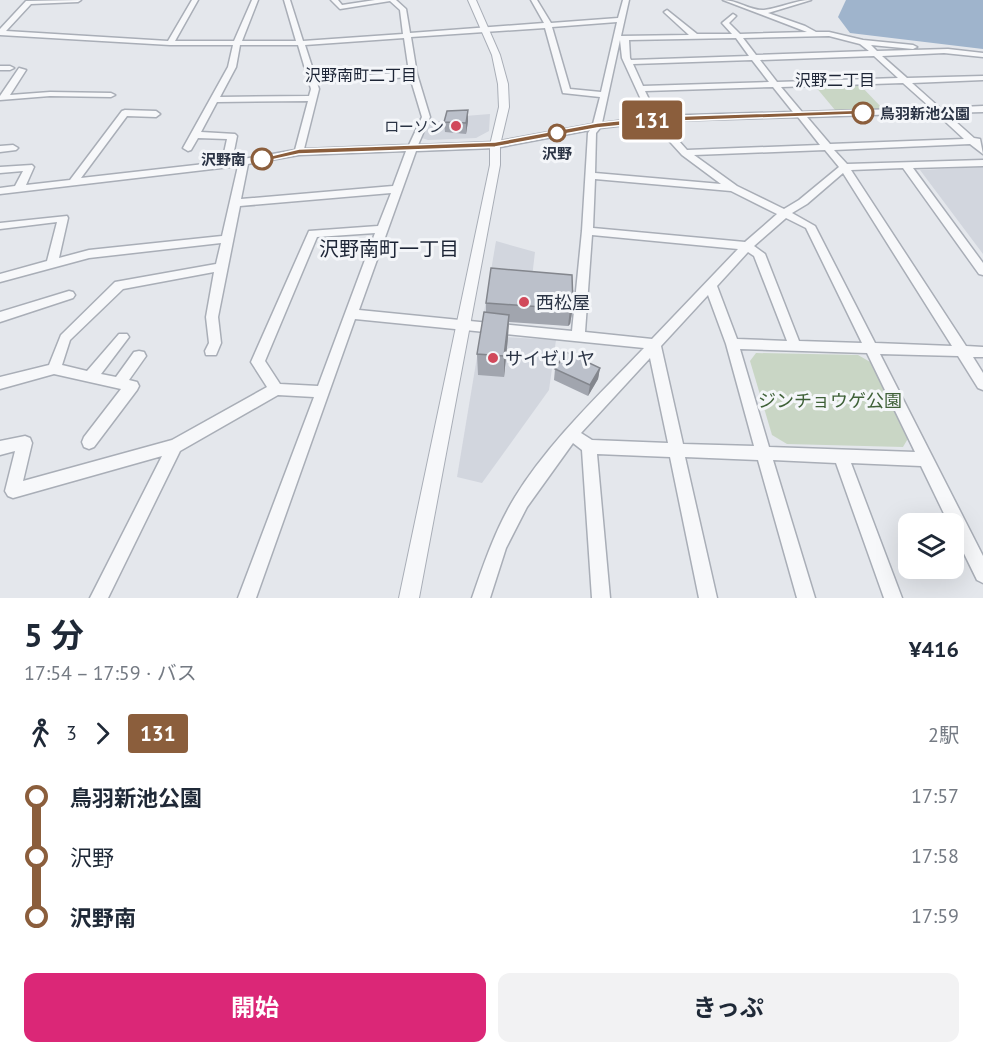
<!DOCTYPE html>
<html lang="ja">
<head>
<meta charset="utf-8">
<style>
	:root { --surface:#fff; --page:#f2f2f3; --text:#1f2937; --muted:#747a83; --accent:#db2777 }
	body { margin:0; font-family:"PT Sans","Noto Sans JP",sans-serif; background:var(--page); color:var(--text); height:100vh; display:flex; flex-direction:column; font-size:22px; white-space:nowrap }
	* { box-sizing:border-box; margin:0 }
	p { font-size:20px; color:var(--muted) }
	.icon { flex:none; width:33px; height:33px; fill:none; stroke:currentColor; stroke-width:2; stroke-linecap:round; stroke-linejoin:round }
	.map { position:relative; height:598px; overflow:hidden }
	.details { display:flex; flex-direction:column; background:var(--surface); flex:1 }
	.details>* { flex:none }
	.badge { padding:0 12px; border-radius:4px; font-size:21px; line-height:39px }
	.controls { position:absolute; left:898px; top:513px; display:grid; gap:12px }
	.controls a { display:grid; place-items:center; width:66px; height:66px; border-radius:12px; background:var(--surface); box-shadow:0 6px 24px #0002; font-size:30px }
	.map>.badge { position:absolute; translate:-50% -50%; box-shadow:0 0 0 3px #fff }
	.legs { display:flex; align-items:center; gap:9px; height:66px; padding:0 24px; font-size:20px }
	.legs p { margin-inline-start:auto }
	.overview { display:flex; align-items:center; justify-content:space-between; height:102px; padding:0 24px }
	h1 { font-size:33px; font-weight:700; line-height:45px }
	.primary-button { display:flex; gap:12px; margin-top:auto; padding:12px 24px }
	.primary-button a { flex:1; height:69px; border-radius:12px; background:var(--accent); color:#fff; font-size:24px; font-weight:700; line-height:69px; text-align:center }
	.primary-button a+a { background:var(--page); color:var(--text) }
	ul { padding:0 24px; list-style:none }
	li { display:flex; align-items:center; gap:21px; height:60px; font-size:22px }
	li i { display:grid; place-items:center; width:9px; height:100%; margin:0 8px; background:currentColor }
	li i::after { content:''; width:15px; height:15px; margin:-8px; border:4px solid; border-radius:50%; background:var(--surface) }
	li p { margin-inline-start:auto }
	li:first-child i { background:linear-gradient(#0000 50%,currentColor 0) }
	li:last-child i { background:linear-gradient(currentColor 50%,#0000 0) }
	.map>svg:first-child { display:block }
	.built { fill:#d2d6de }
	.green { fill:#c9d6c5 }
	.water { fill:#9fb4cc }
	.lines { fill:none; stroke-linecap:round; stroke-linejoin:round }
	.minor-casing { stroke:#a9aeb7; stroke-width:3 }
	.tertiary-casing { stroke:#a9aeb7; stroke-width:2 }
	.minor { fill:#f7f8fa; fill-rule:evenodd }
	.tertiary { fill:#f7f8fa; fill-rule:evenodd }
	.wall { fill:#a1a5ae }
	.shaded-wall { fill:#83868d }
	.building { fill:#bbc0ca; stroke:#83868d; stroke-width:1.5 }
	.line-1 { fill:#8b5e3c; stroke:#fff; stroke-width:1.5 }
	.stop-1-dot { fill:#fff; stroke:#8b5e3c; stroke-width:3 }
	.poi-dot { fill:#d1495b; stroke:#f4f6f9; stroke-width:2 }
	.labels { text-anchor:middle; dominant-baseline:central; stroke-width:6; stroke-linejoin:round; paint-order:stroke }
	.far-stop-label { font-size:15px; font-weight:bold; fill:#2b3445; stroke:#f4f6f9; text-anchor:start }
	.far-poi-label { font-size:15px; fill:#2b3445; stroke:#f4f6f9; text-anchor:end }
	.far-neighbourhood-label { font-size:16px; fill:#1d2536; stroke:#f4f6f9 }
	.poi-label { font-size:18px; fill:#2b3445; stroke:#f4f6f9; text-anchor:start }
	.park-label { font-size:18px; fill:#3f6138; stroke:#f4f6f9 }
	.neighbourhood-label { font-size:20px; fill:#1d2536; stroke:#f4f6f9 }
</style>
</head>
<body>
<div class="map">
<svg width="983" height="598" viewBox="0 0 983 598">
	<rect width="100%" height="100%" fill="#e4e7ec"/>
	<g class="built">
		<path d="M490 114 489 131 476 138 428 140 422 138 430 122 464 119 465 116Z"/>
		<path d="M983 167V254L920 170Z"/>
		<path d="M496 241 535 252 531 286 574 290 571 323 569 326 483 318Z"/>
		<path d="M486 336 556 340 549 390 482 483 457 477 480 339Z"/>
	</g>
	<g class="green">
		<path d="M859 84 883 109 835 110 815 86Z"/>
		<path d="M756 353 858 355 872 363 910 435 903 447 787 444 772 435 750 361Z"/>
	</g>
	<path class="water" d="M846 0H983V49L850 33 838 17Z"/>
	<g class="lines">
		<defs>
			<g id="minor">
				<path d="M81 0 78 2 31 4 6 31 168 41 192 0H198L175 41H234L252 0H258L242 41H296L284 0H290L303 41 403 34 400 10 390 1 340 9 331 0H338L342 5 375 0H396L406 9 410 33 544 23 531 0H537L551 23 618 18 623 0H629L621 36 689 35 665 13 664 12 667 10 697 34H732L722 23 733 14 736 16 729 23 740 34 807 32 723 0C737 0 751 11 764 10 781 8 795 0 811 0L768 13 805 26 816 32H829L863 40 913 45 917 47 913 49 871 45 877 51 948 49 983 53V57L944 53 882 56 907 78 983 76V80L912 83 940 108 983 106V112L946 113 974 138 980 139 983 154 970 144 834 150 847 164 983 160V166L913 168 983 263V275L979 274 903 168 851 170 966 346 983 347V357H973L983 373V390L978 388 958 356 880 354 983 556V583L977 580 954 533V524H949L921 466 851 463 902 598H884L836 463 773 460 815 598H797L758 460 685 457 717 598H699L670 457 597 454 610 598H592L582 450 573 443 527 507 506 548 490 598H472C484 563 496 528 515 497 549 442 599 395 644 348L355 319 256 598H238L314 397 278 395 180 451 108 598H90L162 456 13 498 8 496 5 491 15 451 0 455V441L25 436 30 438 32 443 23 481 172 440 267 387 251 362 309 231 378 226 391 193 240 206 218 317 221 343 216 355H206L205 351 209 343 206 317 214 272 123 289 70 340 62 365 87 371 119 334H127L129 337 101 374 116 377 134 352 139 351 144 352 146 356 129 380 137 382 139 386 137 390 94 447 89 449 84 447 82 442 84 437 121 389 54 374 0 389V377L49 365 61 335 115 282 216 264 221 243 89 258 0 282V274L47 261 57 222 0 229V223L67 216 68 218 59 258 89 250 222 236 238 166 0 194V188L15 186 23 171 0 173V167L32 165 34 167 26 185 70 180 122 111 125 110 156 111 160 114 156 117 127 116 81 178 222 162 227 139 198 138 191 150 188 151 183 148 228 67 233 45H170L0 35V29L26 1ZM617 22 601 92 570 89 552 27ZM545 28 563 93 600 97 593 124 495 142 418 145 430 117 417 74 411 37ZM829 36 860 44 869 51 756 55 743 38ZM404 38 409 72 316 79 305 45ZM736 38 749 56 631 60 630 58 629 40ZM620 40 622 58 649 117 602 123ZM240 45H298L311 89 309 96 220 97 236 67ZM874 56 898 78 777 82 760 60ZM752 60 769 82 643 86 633 64ZM410 77 422 117 409 145 304 149 319 89 317 83ZM903 83 931 108 802 112 781 87ZM773 87 793 112 657 116 645 91ZM308 101 295 150 232 161 237 136 235 134 201 132 217 102ZM936 113 964 139 830 144 807 117ZM798 117 820 145 687 150 661 121ZM652 122 682 155 721 184 595 173 596 133 600 128ZM590 130 588 133 582 231 572 331 359 310 416 151 495 148ZM825 150 839 167 799 200 784 209 737 186 694 155ZM406 151 393 186 241 199 248 164 299 155ZM843 173 952 346 875 343 815 226 792 213 807 204ZM595 179 731 191 777 214 745 242 593 228ZM786 218 806 228 862 343 799 341 765 254 754 246ZM375 233 318 386 280 384 265 361 317 237ZM592 235 738 249 652 339 585 332ZM748 252 754 256 787 341 737 339 717 286ZM708 295 726 344 754 446 683 444 661 346ZM740 349 867 353 915 452 769 447ZM650 358 668 443 592 440 581 433Z"/>
				<path d="M0 66H10L14 68 10 70H0Z"/>
				<path d="M19 68 26 70 10 95 50 92 111 93 115 95 111 97 50 96 0 100V96Z"/>
				<path d="M13 145 18 148 16 150 0 152V146Z"/>
				<path d="M69 291 73 292 75 295 73 298 0 322V312Z"/>
			</g>
			<path id="tertiary" d="M468 0H476L500 55 508 84 509 107 500 145V165L419 598H399L490 165V145L499 107 498 84 492 55Z"/>
		</defs>
		<use href="#minor" class="minor-casing"/>
		<use href="#tertiary" class="tertiary-casing"/>
		<use href="#minor" class="minor"/>
		<use href="#tertiary" class="tertiary"/>
	</g>
	<g class="wall">
		<path d="M468 121 466 134 445 132 444 122Z"/>
		<path d="M486 303 573 307 570 324 568 326 509 322 508 337 504 377 478 375 477 354 486 313Z"/>
		<path d="M600 368 598 379 588 396 554 380 555 369Z"/>
	</g>
	<g class="shaded-wall">
		<path d="M468 110V121L466 134V123Z"/>
		<path d="M573 307 570 324 568 326 570 309Z"/>
		<path d="M509 315 508 337 504 377V356Z"/>
		<path d="M600 368 598 379 588 396 590 385Z"/>
	</g>
	<g class="building">
		<path d="M468 110 466 123 444 122 447 111Z"/>
		<path d="M491 268 572 275 573 307 570 309 486 303Z"/>
		<path d="M484 312 509 315 504 356 477 354Z"/>
		<path d="M566 352 600 368 590 385 555 369Z"/>
	</g>
	<path class="line-1" d="M863 110 868 113 866 114 654 122 597 128 495 147 299 154 262 162 258 159 299 149 495 142 597 123 654 117Z"/>
	<g class="stop-1-dot">
		<circle cx="863" cy="113" r="10"/>
		<circle cx="557" cy="133" r="8"/>
		<circle cx="262" cy="159" r="10"/>
	</g>
	<g class="poi-dot">
		<circle cx="456" cy="126" r="6"/>
		<circle cx="524" cy="302" r="6"/>
		<circle cx="493" cy="358" r="6"/>
	</g>
	<g class="labels">
		<g class="far-stop-label">
			<text x="880" y="113">鳥羽新池公園</text>
			<text x="557" y="153" text-anchor="middle">沢野</text>
			<text x="246" y="159" text-anchor="end">沢野南</text>
		</g>
		<g class="far-poi-label">
			<text x="444" y="126">ローソン</text>
		</g>
		<g class="far-neighbourhood-label">
			<text x="361" y="75">沢野南町二丁目</text>
			<text x="835" y="80">沢野二丁目</text>
		</g>
		<g class="poi-label">
			<text x="536" y="302">西松屋</text>
			<text x="505" y="358">サイゼリヤ</text>
		</g>
		<g class="park-label">
			<text x="830" y="400">ジンチョウゲ公園</text>
		</g>
		<g class="neighbourhood-label">
			<text x="389" y="249">沢野南町一丁目</text>
		</g>
	</g>
</svg>
<div class="controls">
<a><svg class="icon" aria-label="layers" viewBox="0 0 24 24"><path d="M12 4l9 5-9 5-9-5zM3 14l9 5 9-5"/></svg></a>
</div>
<b class="badge" style="left:652px;top:120px;background:#8b5e3c;color:#fff">131</b>
</div>
<section class="details">
<div class="overview"><div><h1>5 分</h1><p>17:54 – 17:59 · バス</p></div><b>¥416</b></div>
<div class="legs"><svg class="icon" aria-label="walk" viewBox="0 0 24 24"><circle cx="13" cy="4" r="2"/><path d="M13 8l-2 6 4 7M11 14l-3 7M7 12l3-4h3l4 4"/></svg>3<svg class="icon" aria-label="forward" viewBox="0 0 24 24"><path d="M9 5l7 7-7 7"/></svg><b class="badge" style="background:#8b5e3c;color:#fff">131</b><p>2駅</p></div>
<ul>
<li><i style="color:#8b5e3c"></i><b>鳥羽新池公園</b><p>17:57</p></li>
<li><i style="color:#8b5e3c"></i><span>沢野</span><p>17:58</p></li>
<li><i style="color:#8b5e3c"></i><b>沢野南</b><p>17:59</p></li>
</ul>
<div class="primary-button"><a>開始</a><a>きっぷ</a></div>
</section>
</body>
</html>
